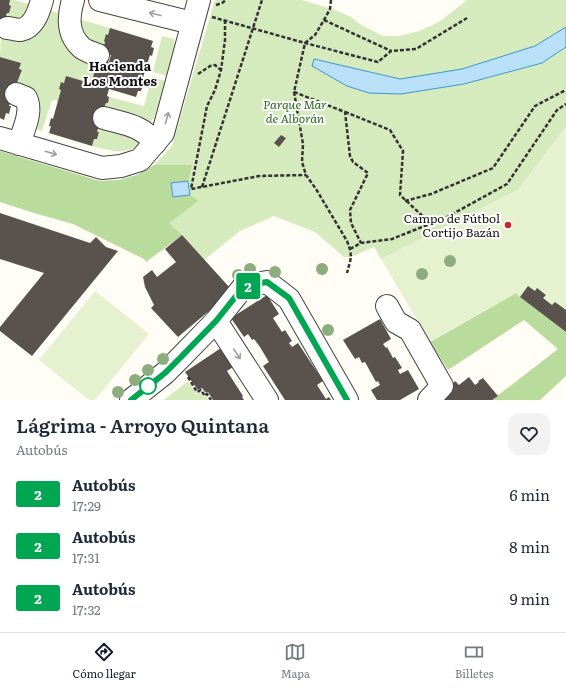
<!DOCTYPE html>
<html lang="es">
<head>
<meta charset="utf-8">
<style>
	:root { --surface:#fff; --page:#f2f2f3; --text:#1f2937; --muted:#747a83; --line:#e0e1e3; --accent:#111827 }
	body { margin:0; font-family:Literata,serif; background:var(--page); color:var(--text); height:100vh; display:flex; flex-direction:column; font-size:15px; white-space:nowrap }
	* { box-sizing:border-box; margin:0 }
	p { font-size:13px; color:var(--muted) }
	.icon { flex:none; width:22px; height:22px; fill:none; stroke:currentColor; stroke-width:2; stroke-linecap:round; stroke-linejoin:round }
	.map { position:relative; height:400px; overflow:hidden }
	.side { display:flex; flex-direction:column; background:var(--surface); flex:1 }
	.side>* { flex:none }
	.badge { padding:0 8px; border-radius:3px; font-size:14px; line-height:26px }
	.map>.badge { position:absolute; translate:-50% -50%; box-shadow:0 0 0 2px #fff }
	.round { display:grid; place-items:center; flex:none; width:42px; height:42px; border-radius:12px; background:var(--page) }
	.overview { display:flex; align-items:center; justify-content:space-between; height:68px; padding:0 16px }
	h1 { font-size:19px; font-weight:600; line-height:30px }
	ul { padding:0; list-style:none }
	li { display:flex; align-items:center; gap:12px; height:52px; padding:0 16px }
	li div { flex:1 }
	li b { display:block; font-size:15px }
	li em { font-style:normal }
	li .badge { min-width:44px; font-weight:700; text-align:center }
	.tabs { display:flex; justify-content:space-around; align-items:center; height:56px; border-top:1px solid var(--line); background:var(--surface); font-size:11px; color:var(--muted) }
	.tabs a { display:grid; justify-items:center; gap:2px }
	.tabs .active { color:var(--accent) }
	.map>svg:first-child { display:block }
	.green { fill:#d5ebbd }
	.forest { fill:#b9dc9c }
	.pitch { fill:#e6f2cf }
	.water { fill:#b9e0f7; stroke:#3f96cf }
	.building { fill:#5a524d }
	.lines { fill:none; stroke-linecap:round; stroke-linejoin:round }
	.minor-casing { stroke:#444; stroke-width:24 }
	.path { stroke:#333; stroke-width:2.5; stroke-dasharray:4 2; stroke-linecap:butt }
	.minor { stroke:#fff; stroke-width:22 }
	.tree { fill:#8dad7f }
	.oneway { stroke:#a0a0a0 }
	.line-casing { stroke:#fff; stroke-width:9 }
	.line { stroke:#00a651; stroke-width:6 }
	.poi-dot { fill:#c4262e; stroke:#fff; stroke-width:1.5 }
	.stop-dot { fill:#fff; stroke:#00a651; stroke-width:2 }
	.labels { text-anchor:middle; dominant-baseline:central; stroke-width:4; stroke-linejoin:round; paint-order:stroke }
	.park-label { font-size:12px; font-style:italic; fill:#2f6b1f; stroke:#fff }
	.poi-label { font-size:12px; fill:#111; stroke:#fff; text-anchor:end }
	.neighbourhood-label { font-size:13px; font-weight:bold; fill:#111; stroke:#fff }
</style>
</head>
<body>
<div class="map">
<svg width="566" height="400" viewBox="0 0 566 400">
	<rect width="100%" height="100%" fill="#fffdf5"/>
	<g class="green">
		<path d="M10 0H15L35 6 25 24 5 20 11 6 9 5Z"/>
		<path d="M215 0H302L335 10 351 17 360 24 383 36H399L419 31 439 22 467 0H566V127L518 190 381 259 374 247 351 257H344L315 232 274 216 240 231 204 260 168 223 100 181 119 180 137 175 154 165 172 146Z"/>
		<path d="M45 9 65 15 99 63 97 71 95 70 93 77 95 78 93 84 61 82V90L58 101 52 100 42 131 28 127 12 87 18 77H20L22 70 19 69 21 63 0 57 1 33Z"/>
		<path d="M75 18 110 28 108 35 106 34 104 41 105 42 103 50 87 44Z"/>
		<path d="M162 36 174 39 175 47 167 76 153 72Z"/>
		<path d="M152 77 165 81 154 118 150 122 146 125 103 110 109 97 144 106Z"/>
		<path d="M99 124 136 131 142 143C124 156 112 151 92 146L94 139H97L99 132H97Z"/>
		<path d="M188 381 197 394 200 392 204 397 206 396 209 400H164Z"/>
	</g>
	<g class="forest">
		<path d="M0 151 100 181 119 180 137 175 154 165H192L188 181 171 184 173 197 190 195 198 201 169 223 182 235 146 262 144 259 73 224 34 213 0 202Z"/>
		<path d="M516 293 520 297 566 332V376L540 400H492L558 349 524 320 448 370 430 342Z"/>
	</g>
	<g class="pitch">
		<path d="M566 127V332L516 293 430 342 381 259 518 190Z"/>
		<path d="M95 291 149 334 95 400H89L39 360Z"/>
	</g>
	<g class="water">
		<path d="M566 27V47L542 63 464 84 401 94 369 93 347 86 312 66 314 59 400 79 462 69 535 46Z"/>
		<path d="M188 181 190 195 173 197 171 183Z"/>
	</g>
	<g class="building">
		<path d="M0 0H10L9 5 11 6 9 13H7L5 20 0 26Z"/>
		<path d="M110 28 153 41 151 47 154 48 152 56 150 55 145 71 141 85H143L141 91H138L136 97 109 89 107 96 109 97 108 103H106L103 110 97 132H99L97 139H94L92 146 49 133 51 126H49L51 118 53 119 56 108 61 90 59 89 61 82 64 83 66 76 93 84 95 78 93 77 95 70 97 71 99 63 103 61 109 62 111 55 105 54 103 50 105 42 104 41 106 34 108 35Z"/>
		<path d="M0 57 21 63 19 69 22 70 16 85 13 84 9 97 12 98 9 106H11L9 114 6 113 4 120 0 118Z"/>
		<path d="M281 135 286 138 279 147 274 143Z"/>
		<path d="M0 213 90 243 96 237 106 247 118 251 32 356 0 331V327L44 273 0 259Z"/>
		<path d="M182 235 230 288 216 305 178 337 151 308 154 305 145 287 143 277 152 270 157 277 176 262 165 249Z"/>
		<path d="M528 286 535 291 537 288 546 295 543 298 552 305 555 302 566 310V332L520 297Z"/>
		<path d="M267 295 279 314 273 318 282 332 285 330 292 341 289 343 292 347 298 343 323 381 317 385 326 399 329 397 331 400H285L263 366 269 362 260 347 254 339 252 340 248 334 244 337 231 318Z"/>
		<path d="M380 319 391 339 383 344 386 348 387 347 393 358 395 357 402 368 398 370 400 374 408 370 419 389 400 400H377L371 390 380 385 378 381 376 382 365 362 362 363 359 357 355 359 343 340Z"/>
		<path d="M221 348 233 367 227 371 243 396 242 397 244 400H213L208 392 206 393 202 388 198 390 185 372Z"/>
		<path d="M469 377 475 385 479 382 478 381 483 378 498 396 492 400H439L455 381 459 385Z"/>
	</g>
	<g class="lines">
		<defs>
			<g id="minor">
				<path d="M73 0C68 17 67 34 81 47 85 51 93 53 98 55"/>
				<path d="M100 0 192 23"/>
				<path d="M7 28C11 28 16 30 20 30 34 28 39 11 42 0"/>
				<path d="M16 94 26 98C33 112 23 130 19 144"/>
				<path d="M104 118C124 124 142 125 155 143"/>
				<path d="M0 138 102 168 121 166 140 160 163 133 199 0"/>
				<path d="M387 306 396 322 410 330 442 386 429 400"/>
				<path d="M216 321 267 400"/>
				<path d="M131 400 165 373 181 357 216 321 244 286 267 282 289 299 347 400"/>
			</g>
		</defs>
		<use href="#minor" class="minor-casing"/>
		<g class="path">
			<path d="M331 0 330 9 324 20 315 35 305 43 294 92 303 144 302 162 306 175 316 189 347 241C353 256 351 258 347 273"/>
			<path d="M216 5 222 3 226 0"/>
			<path d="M212 17 305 43 378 62 391 51 416 49 467 18"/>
			<path d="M225 20V40L221 70 215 90 207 106 191 189 259 176 306 175"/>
			<path d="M324 20 391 51"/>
			<path d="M198 74 210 66 215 65 221 70"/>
			<path d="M294 92 345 112 350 156 353 162 368 173 350 210 351 223 361 243"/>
			<path d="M345 112 390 130 403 151 400 195 430 223"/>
			<path d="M202 187 262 0"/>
			<path d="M405 201 431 194 493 168 535 106 566 90"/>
			<path d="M350 249 361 243 392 239 447 217 507 184 557 110 566 104"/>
			<path d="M188 377 197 392 201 390 205 396 207 394 211 400"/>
		</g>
		<use href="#minor" class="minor"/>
	</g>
	<g class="tree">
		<circle cx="450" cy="261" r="6"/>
		<circle cx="250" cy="269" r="6"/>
		<circle cx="322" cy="269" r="6"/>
		<circle cx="275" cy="272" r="6"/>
		<circle cx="422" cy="274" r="6"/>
		<circle cx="238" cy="275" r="6"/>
		<circle cx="328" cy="330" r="6"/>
		<circle cx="163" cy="359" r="6"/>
		<circle cx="148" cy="370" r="6"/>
		<circle cx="135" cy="380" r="6"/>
		<circle cx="118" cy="392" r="6"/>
	</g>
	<defs><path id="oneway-shaft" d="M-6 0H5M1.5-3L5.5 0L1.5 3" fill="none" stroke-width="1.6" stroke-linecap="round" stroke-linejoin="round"/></defs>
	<g class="oneway">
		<use href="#oneway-shaft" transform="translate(155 14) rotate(-166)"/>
		<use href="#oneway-shaft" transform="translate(167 118) rotate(-75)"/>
		<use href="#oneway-shaft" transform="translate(51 153) rotate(16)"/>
		<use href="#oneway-shaft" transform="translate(237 354) rotate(57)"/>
	</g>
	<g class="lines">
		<defs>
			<path id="line" d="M131 400 165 373 181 357 216 321 244 286 267 282 289 298 347 400"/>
		</defs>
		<use href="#line" class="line-casing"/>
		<use href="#line" class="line"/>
	</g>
	<circle class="poi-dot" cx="508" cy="225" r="4"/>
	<circle class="stop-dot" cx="148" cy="386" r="8"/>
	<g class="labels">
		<g class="park-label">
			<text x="295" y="104">Parque Mar<tspan x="295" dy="14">de Alborán</tspan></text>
		</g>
		<g class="poi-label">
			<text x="500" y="218">Campo de Fútbol<tspan x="500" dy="14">Cortijo Bazán</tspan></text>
		</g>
		<g class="neighbourhood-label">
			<text x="120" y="65">Hacienda<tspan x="120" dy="15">Los Montes</tspan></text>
		</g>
	</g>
</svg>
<b class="badge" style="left:248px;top:286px;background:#00a651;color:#fff">2</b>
</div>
<section class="side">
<div class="overview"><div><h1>Lágrima - Arroyo Quintana</h1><p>Autobús</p></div><a class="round"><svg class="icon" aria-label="heart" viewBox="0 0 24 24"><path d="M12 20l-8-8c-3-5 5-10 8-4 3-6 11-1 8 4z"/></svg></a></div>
<ul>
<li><span class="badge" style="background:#00a651;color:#fff">2</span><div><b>Autobús</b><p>17:29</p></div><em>6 min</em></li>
<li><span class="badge" style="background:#00a651;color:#fff">2</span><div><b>Autobús</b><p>17:31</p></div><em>8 min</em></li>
<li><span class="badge" style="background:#00a651;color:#fff">2</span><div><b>Autobús</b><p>17:32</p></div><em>9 min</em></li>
</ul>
</section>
<nav class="tabs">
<a class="active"><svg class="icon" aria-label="directions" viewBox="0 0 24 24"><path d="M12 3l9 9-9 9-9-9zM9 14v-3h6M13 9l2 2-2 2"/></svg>Cómo llegar</a>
<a><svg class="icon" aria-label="map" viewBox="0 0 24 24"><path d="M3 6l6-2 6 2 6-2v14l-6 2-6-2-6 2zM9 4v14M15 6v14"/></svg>Mapa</a>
<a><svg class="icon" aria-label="tickets" viewBox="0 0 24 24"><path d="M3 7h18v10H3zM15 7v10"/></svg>Billetes</a>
</nav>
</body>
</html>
